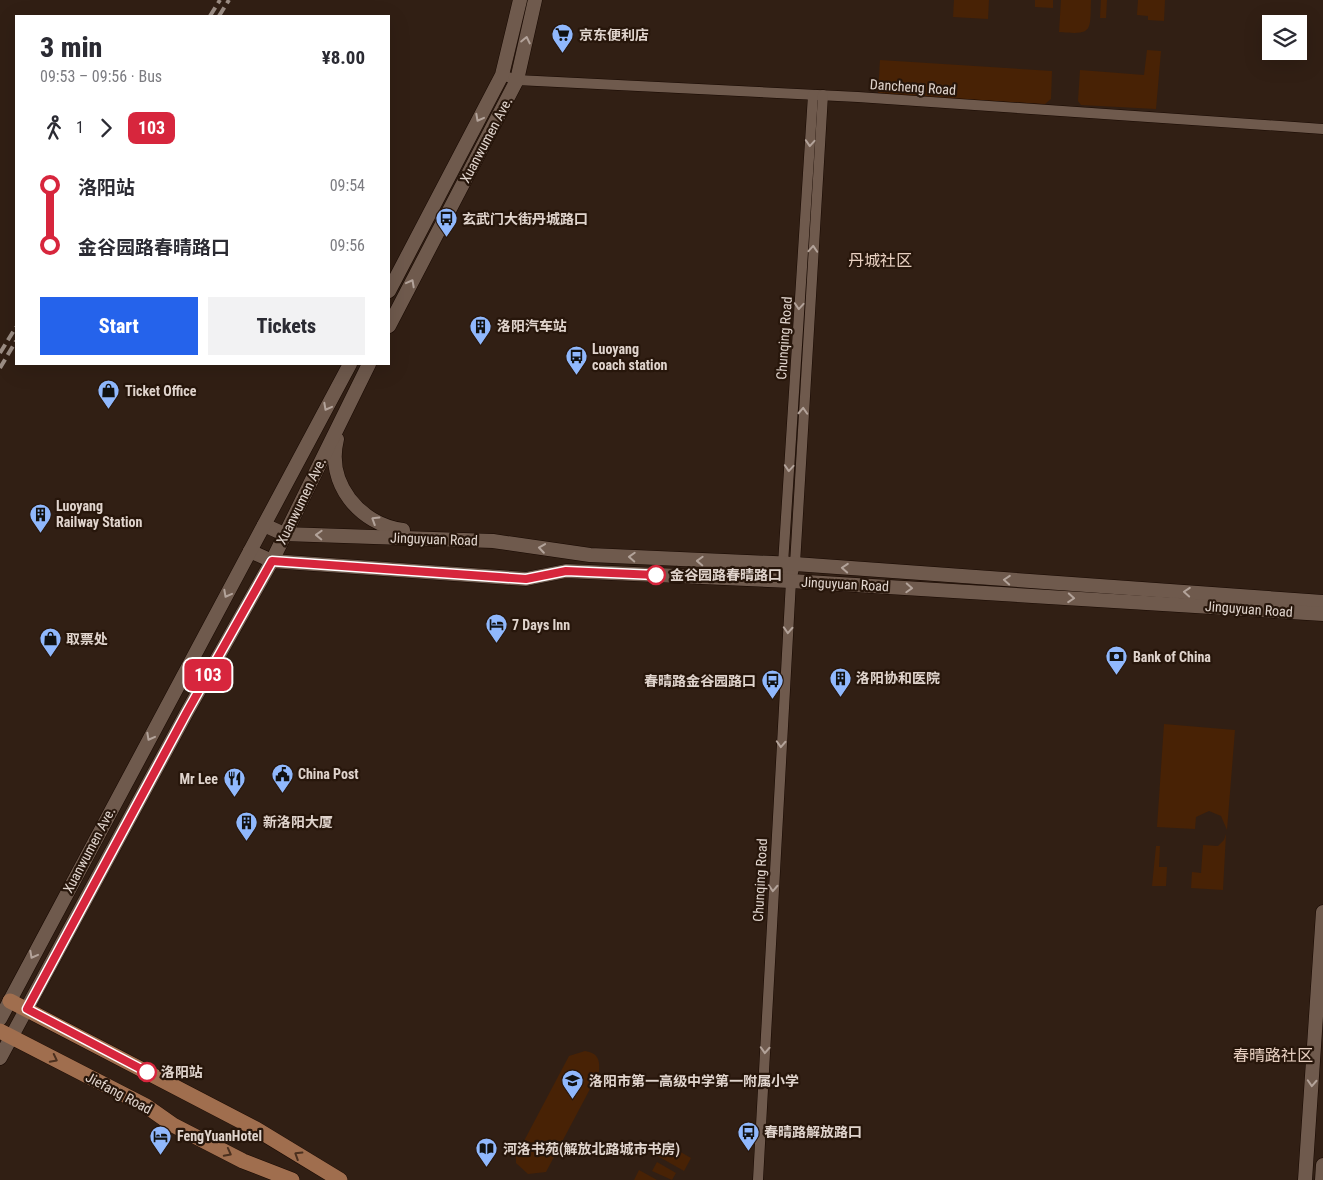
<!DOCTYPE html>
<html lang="en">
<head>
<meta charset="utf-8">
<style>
	:root { --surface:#fff; --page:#f2f2f3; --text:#2b2b33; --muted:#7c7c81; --accent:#2563eb }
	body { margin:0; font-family:"Roboto Condensed","Noto Sans SC",sans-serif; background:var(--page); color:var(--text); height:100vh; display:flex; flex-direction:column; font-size:19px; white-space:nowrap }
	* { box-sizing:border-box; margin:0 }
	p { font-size:16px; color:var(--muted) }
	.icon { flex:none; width:28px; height:28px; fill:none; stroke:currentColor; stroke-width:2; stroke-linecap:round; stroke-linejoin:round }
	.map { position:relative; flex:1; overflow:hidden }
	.side { position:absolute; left:15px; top:15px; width:375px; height:350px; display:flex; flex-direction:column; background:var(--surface); border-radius:0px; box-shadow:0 5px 20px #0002 }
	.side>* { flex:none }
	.badge { padding:0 10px; border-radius:8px; font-size:18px; line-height:32px }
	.fabs { position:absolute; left:1262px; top:15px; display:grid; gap:10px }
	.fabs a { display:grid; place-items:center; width:45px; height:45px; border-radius:0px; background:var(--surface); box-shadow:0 5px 20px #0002; font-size:25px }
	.map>.badge { position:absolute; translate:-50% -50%; box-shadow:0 0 0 2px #fff }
	.legs { display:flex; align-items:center; gap:8px; height:55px; padding:0 25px; font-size:16px }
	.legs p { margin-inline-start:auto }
	.headline { display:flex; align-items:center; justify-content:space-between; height:85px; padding:0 25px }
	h1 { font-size:28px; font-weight:800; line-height:38px }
	.button { display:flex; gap:10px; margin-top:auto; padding:10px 25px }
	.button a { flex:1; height:58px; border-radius:0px; background:var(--accent); color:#fff; font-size:20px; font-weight:800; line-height:58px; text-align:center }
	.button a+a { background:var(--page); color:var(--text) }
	ul { padding:0 25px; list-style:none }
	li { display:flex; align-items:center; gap:18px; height:60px; font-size:19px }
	li i { display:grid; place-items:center; width:8px; height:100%; margin:0 6px; background:currentColor }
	li i::after { content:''; width:12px; height:12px; margin:-6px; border:4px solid; border-radius:50%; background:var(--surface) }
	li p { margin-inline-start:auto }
	li:first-child i { background:linear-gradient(#0000 50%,currentColor 0) }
	li:last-child i { background:linear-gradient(currentColor 50%,#0000 0) }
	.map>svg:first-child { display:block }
	.green { fill:#482205 }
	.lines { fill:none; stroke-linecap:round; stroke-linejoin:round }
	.minor-casing { stroke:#180902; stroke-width:11 }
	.secondary-casing { stroke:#180902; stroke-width:15 }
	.primary-casing { stroke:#180902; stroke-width:16 }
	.minor { stroke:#6f5a4d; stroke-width:10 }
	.secondary { stroke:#6f5a4d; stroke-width:14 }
	.primary { stroke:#a06e4e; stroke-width:15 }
	.rail { stroke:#9b8d84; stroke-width:4; stroke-dasharray:10 5; stroke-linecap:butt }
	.oneway { stroke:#b3a39a }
	.oneway2 { stroke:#4b301f }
	.line-1-casing { stroke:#fff; stroke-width:11 }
	.line-1 { stroke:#d7263d; stroke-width:8 }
	.stop-1-dot { fill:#fff; stroke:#d7263d; stroke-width:2.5 }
	.labels { text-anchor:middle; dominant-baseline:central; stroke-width:4.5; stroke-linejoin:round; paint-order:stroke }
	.poi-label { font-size:14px; font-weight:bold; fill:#e0d4cd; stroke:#27160b; text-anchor:start }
	.street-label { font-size:14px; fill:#e0d4cd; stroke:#27160b }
	.stop-label { font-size:14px; font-weight:bold; fill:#e0d4cd; stroke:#27160b; text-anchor:start }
	.quarter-label { font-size:16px; fill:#e7cfc0; stroke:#27160b }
</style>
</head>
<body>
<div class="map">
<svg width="1323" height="1180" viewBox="0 0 1323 1180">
	<rect width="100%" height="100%" fill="#311f14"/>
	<g class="green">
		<path d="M954 0H989L988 19 953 17Z"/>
		<path d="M1035 0H1053V8L1035 7Z"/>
		<path d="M1061 0H1091C1090 32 1093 35 1059 32Z"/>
		<path d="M1101 0H1107L1106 18H1100Z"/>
		<path d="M1138 0H1165L1164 21 1148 20V16L1137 15Z"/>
		<path d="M1147 50 1161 51 1156 109 1081 105 1078 101 1080 70 1144 75Z"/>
		<path d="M880 60 1052 71 1051 99 1045 104 878 94Z"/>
		<path d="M1164 724 1235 730 1227 830 1221 816 1209 811 1196 817 1195 829 1157 827Z"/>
		<path d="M1226 834 1223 890 1191 888 1192 872 1201 873 1203 845 1218 846 1224 840Z"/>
		<path d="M1156 846H1160L1159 867H1167L1166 886H1152Z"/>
		<path d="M585 1051C598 1053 600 1060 599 1072L546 1172 528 1174 516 1163V1156L569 1056Z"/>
		<path d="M663 1142 691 1158 684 1171 656 1155Z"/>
		<path d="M657 1162 676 1173 672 1180 652 1171Z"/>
		<path d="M639 1170 657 1180H634Z"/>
	</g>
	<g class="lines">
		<defs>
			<g id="minor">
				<path d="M502 75 517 80 858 97 1323 129"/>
				<path d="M786 570 783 564 813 95"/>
				<path d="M758 1180 791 581 795 564 823 95"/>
			</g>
			<g id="secondary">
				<path d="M389 291 502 75 520 0"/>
				<path d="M389 326 517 80 535 0"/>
				<path d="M337 439C326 483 359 524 403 530"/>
				<path d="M264 525 284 534 493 541 590 555 795 564 1323 602"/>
				<path d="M250 551 272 561 526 579 566 571 791 581 1323 614"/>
				<path d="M0 1019 350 364"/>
				<path d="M0 1058 187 712 272 561 369 364"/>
				<path d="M1305 1180 1323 912"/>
				<path d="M1322 1180 1323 1165"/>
			</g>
			<g id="primary">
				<path d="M10 1001 256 1129 340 1180"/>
				<path d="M0 1031 146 1106 173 1125 243 1161 292 1180"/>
			</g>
		</defs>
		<use href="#minor" class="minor-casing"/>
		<use href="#secondary" class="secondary-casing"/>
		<use href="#primary" class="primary-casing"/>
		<use href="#minor" class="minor"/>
		<use href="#secondary" class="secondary"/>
		<use href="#primary" class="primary"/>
		<g class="rail">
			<path d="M210 16 220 0"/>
			<path d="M219 16 229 0"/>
			<path d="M0 353 16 327"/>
			<path d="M0 368 16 341"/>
		</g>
	</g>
	<defs><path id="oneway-chevron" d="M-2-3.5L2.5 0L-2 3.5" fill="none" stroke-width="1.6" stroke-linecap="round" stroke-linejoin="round" transform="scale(1.25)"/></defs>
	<g class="oneway">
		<use href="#oneway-chevron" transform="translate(526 40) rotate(-78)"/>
		<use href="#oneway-chevron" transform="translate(479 118) rotate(118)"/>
		<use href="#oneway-chevron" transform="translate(810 143) rotate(94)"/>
		<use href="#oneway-chevron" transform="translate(813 249) rotate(-86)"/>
		<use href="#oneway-chevron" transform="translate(411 283) rotate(-62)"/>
		<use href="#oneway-chevron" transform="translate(799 306) rotate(94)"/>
		<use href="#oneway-chevron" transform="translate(327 407) rotate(118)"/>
		<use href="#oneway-chevron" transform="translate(803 411) rotate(-87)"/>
		<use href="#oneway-chevron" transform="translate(789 468) rotate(94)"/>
		<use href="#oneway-chevron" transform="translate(375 520) rotate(-148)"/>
		<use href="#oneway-chevron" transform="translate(319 535) rotate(-178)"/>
		<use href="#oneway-chevron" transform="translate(542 548) rotate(-172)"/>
		<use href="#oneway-chevron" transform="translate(632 557) rotate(-177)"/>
		<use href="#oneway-chevron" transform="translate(700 561) rotate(-178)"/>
		<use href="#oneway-chevron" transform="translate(845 568) rotate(-176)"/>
		<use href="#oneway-chevron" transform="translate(1007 580) rotate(-176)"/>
		<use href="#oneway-chevron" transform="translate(909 588) rotate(3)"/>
		<use href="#oneway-chevron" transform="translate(1187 592) rotate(-176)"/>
		<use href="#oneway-chevron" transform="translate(227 594) rotate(118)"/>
		<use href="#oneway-chevron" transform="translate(1071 598) rotate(4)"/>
		<use href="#oneway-chevron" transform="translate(788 630) rotate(93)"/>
		<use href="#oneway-chevron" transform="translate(150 737) rotate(118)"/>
		<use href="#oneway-chevron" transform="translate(781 744) rotate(93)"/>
		<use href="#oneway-chevron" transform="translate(773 888) rotate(93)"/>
		<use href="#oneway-chevron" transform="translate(33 955) rotate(118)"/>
		<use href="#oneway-chevron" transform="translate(765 1050) rotate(93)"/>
		<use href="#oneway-chevron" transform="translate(1312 1083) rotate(93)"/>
	</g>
	<g class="oneway2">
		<use href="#oneway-chevron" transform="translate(54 1059) rotate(27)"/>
		<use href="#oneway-chevron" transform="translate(228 1153) rotate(28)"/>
		<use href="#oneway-chevron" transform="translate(298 1155) rotate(-148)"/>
	</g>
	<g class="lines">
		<defs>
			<path id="line-1" d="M147 1072 27 1009 187 712 272 561 526 579 566 571 656 575"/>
		</defs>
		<use href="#line-1" class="line-1-casing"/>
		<use href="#line-1" class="line-1"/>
	</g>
	<defs>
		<symbol id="supermarket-pin" viewBox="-11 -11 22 30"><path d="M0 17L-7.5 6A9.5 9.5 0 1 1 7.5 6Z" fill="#90b8fd" stroke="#27160b"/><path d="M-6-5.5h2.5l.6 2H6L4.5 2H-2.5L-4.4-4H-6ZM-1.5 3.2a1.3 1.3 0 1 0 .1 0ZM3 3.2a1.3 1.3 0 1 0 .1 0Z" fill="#111"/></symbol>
		<symbol id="bus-pin" viewBox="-11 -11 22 30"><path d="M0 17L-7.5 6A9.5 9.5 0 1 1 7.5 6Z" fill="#90b8fd" stroke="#27160b"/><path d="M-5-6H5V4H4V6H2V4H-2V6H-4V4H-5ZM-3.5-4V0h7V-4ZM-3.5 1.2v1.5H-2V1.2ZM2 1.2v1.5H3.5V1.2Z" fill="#111"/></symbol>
		<symbol id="building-pin" viewBox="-11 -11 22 30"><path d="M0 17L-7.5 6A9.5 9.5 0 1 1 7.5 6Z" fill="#90b8fd" stroke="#27160b"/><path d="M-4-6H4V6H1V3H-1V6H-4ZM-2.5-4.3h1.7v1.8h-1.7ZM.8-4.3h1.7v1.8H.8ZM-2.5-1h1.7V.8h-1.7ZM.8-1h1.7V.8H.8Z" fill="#111"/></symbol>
		<symbol id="shop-pin" viewBox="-11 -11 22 30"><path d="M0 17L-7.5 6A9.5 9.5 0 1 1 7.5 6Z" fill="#90b8fd" stroke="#27160b"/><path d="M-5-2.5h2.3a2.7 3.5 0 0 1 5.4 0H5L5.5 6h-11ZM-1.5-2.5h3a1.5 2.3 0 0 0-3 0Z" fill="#111"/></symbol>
		<symbol id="hotel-pin" viewBox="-11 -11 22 30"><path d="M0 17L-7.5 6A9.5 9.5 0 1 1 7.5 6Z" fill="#90b8fd" stroke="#27160b"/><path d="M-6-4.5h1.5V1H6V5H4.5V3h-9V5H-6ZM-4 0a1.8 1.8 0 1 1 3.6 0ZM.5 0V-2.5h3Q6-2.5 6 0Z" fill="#111"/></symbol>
		<symbol id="bank-pin" viewBox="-11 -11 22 30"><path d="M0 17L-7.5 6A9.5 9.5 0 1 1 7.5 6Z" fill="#90b8fd" stroke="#27160b"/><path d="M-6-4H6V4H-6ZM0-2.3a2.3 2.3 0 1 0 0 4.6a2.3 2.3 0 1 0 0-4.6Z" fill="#111"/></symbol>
		<symbol id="civic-pin" viewBox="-11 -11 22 30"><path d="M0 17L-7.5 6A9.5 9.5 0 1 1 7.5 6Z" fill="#90b8fd" stroke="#27160b"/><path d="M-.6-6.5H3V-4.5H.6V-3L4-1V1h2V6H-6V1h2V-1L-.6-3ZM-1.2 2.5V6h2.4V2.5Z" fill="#111"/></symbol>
		<symbol id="restaurant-pin" viewBox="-11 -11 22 30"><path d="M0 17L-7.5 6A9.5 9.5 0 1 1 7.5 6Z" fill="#90b8fd" stroke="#27160b"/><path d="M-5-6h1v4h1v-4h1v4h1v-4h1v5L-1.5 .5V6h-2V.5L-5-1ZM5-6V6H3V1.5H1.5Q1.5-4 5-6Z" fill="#111"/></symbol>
		<symbol id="school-pin" viewBox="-11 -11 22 30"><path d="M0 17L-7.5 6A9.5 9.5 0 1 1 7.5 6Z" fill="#90b8fd" stroke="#27160b"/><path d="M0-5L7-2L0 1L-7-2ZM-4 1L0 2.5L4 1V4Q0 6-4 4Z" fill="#111"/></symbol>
		<symbol id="library-pin" viewBox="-11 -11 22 30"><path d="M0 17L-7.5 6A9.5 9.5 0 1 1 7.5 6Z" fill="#90b8fd" stroke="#27160b"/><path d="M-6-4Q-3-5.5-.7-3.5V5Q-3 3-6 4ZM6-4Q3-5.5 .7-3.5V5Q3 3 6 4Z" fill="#111"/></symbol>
	</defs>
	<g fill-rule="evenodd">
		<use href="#supermarket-pin" x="550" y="22" width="25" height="34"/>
		<use href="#bus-pin" x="434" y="206" width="25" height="34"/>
		<use href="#building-pin" x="468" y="314" width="25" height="34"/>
		<use href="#bus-pin" x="564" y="344" width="25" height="34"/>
		<use href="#shop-pin" x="96" y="378" width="25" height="34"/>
		<use href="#building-pin" x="28" y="502" width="25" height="34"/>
		<use href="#hotel-pin" x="484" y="612" width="25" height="34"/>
		<use href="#shop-pin" x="38" y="626" width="25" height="34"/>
		<use href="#bank-pin" x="1104" y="644" width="25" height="34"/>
		<use href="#building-pin" x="828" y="666" width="25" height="34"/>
		<use href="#bus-pin" x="760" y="668" width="25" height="34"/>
		<use href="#civic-pin" x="270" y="762" width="25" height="34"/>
		<use href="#restaurant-pin" x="222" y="766" width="25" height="34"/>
		<use href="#building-pin" x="234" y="810" width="25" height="34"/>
		<use href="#school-pin" x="560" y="1068" width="25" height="34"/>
		<use href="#bus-pin" x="736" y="1120" width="25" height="34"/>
		<use href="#hotel-pin" x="148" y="1124" width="25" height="34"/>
		<use href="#library-pin" x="474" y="1136" width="25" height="34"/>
	</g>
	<g class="stop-1-dot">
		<circle cx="656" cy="575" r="9"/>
		<circle cx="147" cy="1072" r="9"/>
	</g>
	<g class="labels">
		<g class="poi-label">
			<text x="579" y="35">京东便利店</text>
			<text x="462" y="219">玄武门大街丹城路口</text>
			<text x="497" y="326">洛阳汽车站</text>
			<text x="592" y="349">Luoyang<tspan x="592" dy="16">coach station</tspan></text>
			<text x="125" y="391">Ticket Office</text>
			<text x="56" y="506">Luoyang<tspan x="56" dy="16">Railway Station</tspan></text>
			<text x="512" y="625">7 Days Inn</text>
			<text x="66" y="639">取票处</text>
			<text x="1133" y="657">Bank of China</text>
			<text x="856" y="678">洛阳协和医院</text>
			<text x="756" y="681" text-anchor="end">春晴路金谷园路口</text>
			<text x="298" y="774">China Post</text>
			<text x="218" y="779" text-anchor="end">Mr Lee</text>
			<text x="263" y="822">新洛阳大厦</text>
			<text x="589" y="1081">洛阳市第一高级中学第一附属小学</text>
			<text x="764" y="1132">春晴路解放路口</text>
			<text x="177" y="1136">FengYuanHotel</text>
			<text x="503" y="1149">河洛书苑(解放北路城市书房)</text>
		</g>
		<g class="street-label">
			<text transform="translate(913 87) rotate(4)">Dancheng Road</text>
			<text transform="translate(486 140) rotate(-62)">Xuanwumen Ave.</text>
			<text transform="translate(784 338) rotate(-86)">Chunqing Road</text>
			<text transform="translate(301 501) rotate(-64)">Xuanwumen Ave.</text>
			<text transform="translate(434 539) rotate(2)">Jinguyuan Road</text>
			<text transform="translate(845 584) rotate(3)">Jinguyuan Road</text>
			<text transform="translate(1249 609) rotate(4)">Jinguyuan Road</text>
			<text transform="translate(89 850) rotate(-62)">Xuanwumen Ave.</text>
			<text transform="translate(760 880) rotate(-87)">Chunqing Road</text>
			<text transform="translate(119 1093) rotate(28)">Jiefang Road</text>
		</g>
		<g class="stop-label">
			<text x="670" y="575">金谷园路春晴路口</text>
			<text x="161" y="1072">洛阳站</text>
		</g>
		<g class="quarter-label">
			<text x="880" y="260">丹城社区</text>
			<text x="1273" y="1055">春晴路社区</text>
		</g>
	</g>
</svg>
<div class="fabs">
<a><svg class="icon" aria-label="layers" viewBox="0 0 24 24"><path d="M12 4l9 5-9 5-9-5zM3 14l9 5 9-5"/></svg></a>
</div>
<b class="badge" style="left:208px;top:675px;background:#d7263d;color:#fff">103</b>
<section class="side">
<div class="headline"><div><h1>3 min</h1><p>09:53 – 09:56 · Bus</p></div><b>¥8.00</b></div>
<div class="legs"><svg class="icon" aria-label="walk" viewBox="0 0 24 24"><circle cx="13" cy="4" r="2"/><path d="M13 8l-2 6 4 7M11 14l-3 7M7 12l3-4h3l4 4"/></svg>1<svg class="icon" aria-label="forward" viewBox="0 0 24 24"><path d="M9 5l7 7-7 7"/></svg><b class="badge" style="background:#d7263d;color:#fff">103</b></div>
<ul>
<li><i style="color:#d7263d"></i><b>洛阳站</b><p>09:54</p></li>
<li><i style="color:#d7263d"></i><b>金谷园路春晴路口</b><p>09:56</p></li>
</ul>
<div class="button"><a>Start</a><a>Tickets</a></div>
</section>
</div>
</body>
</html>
